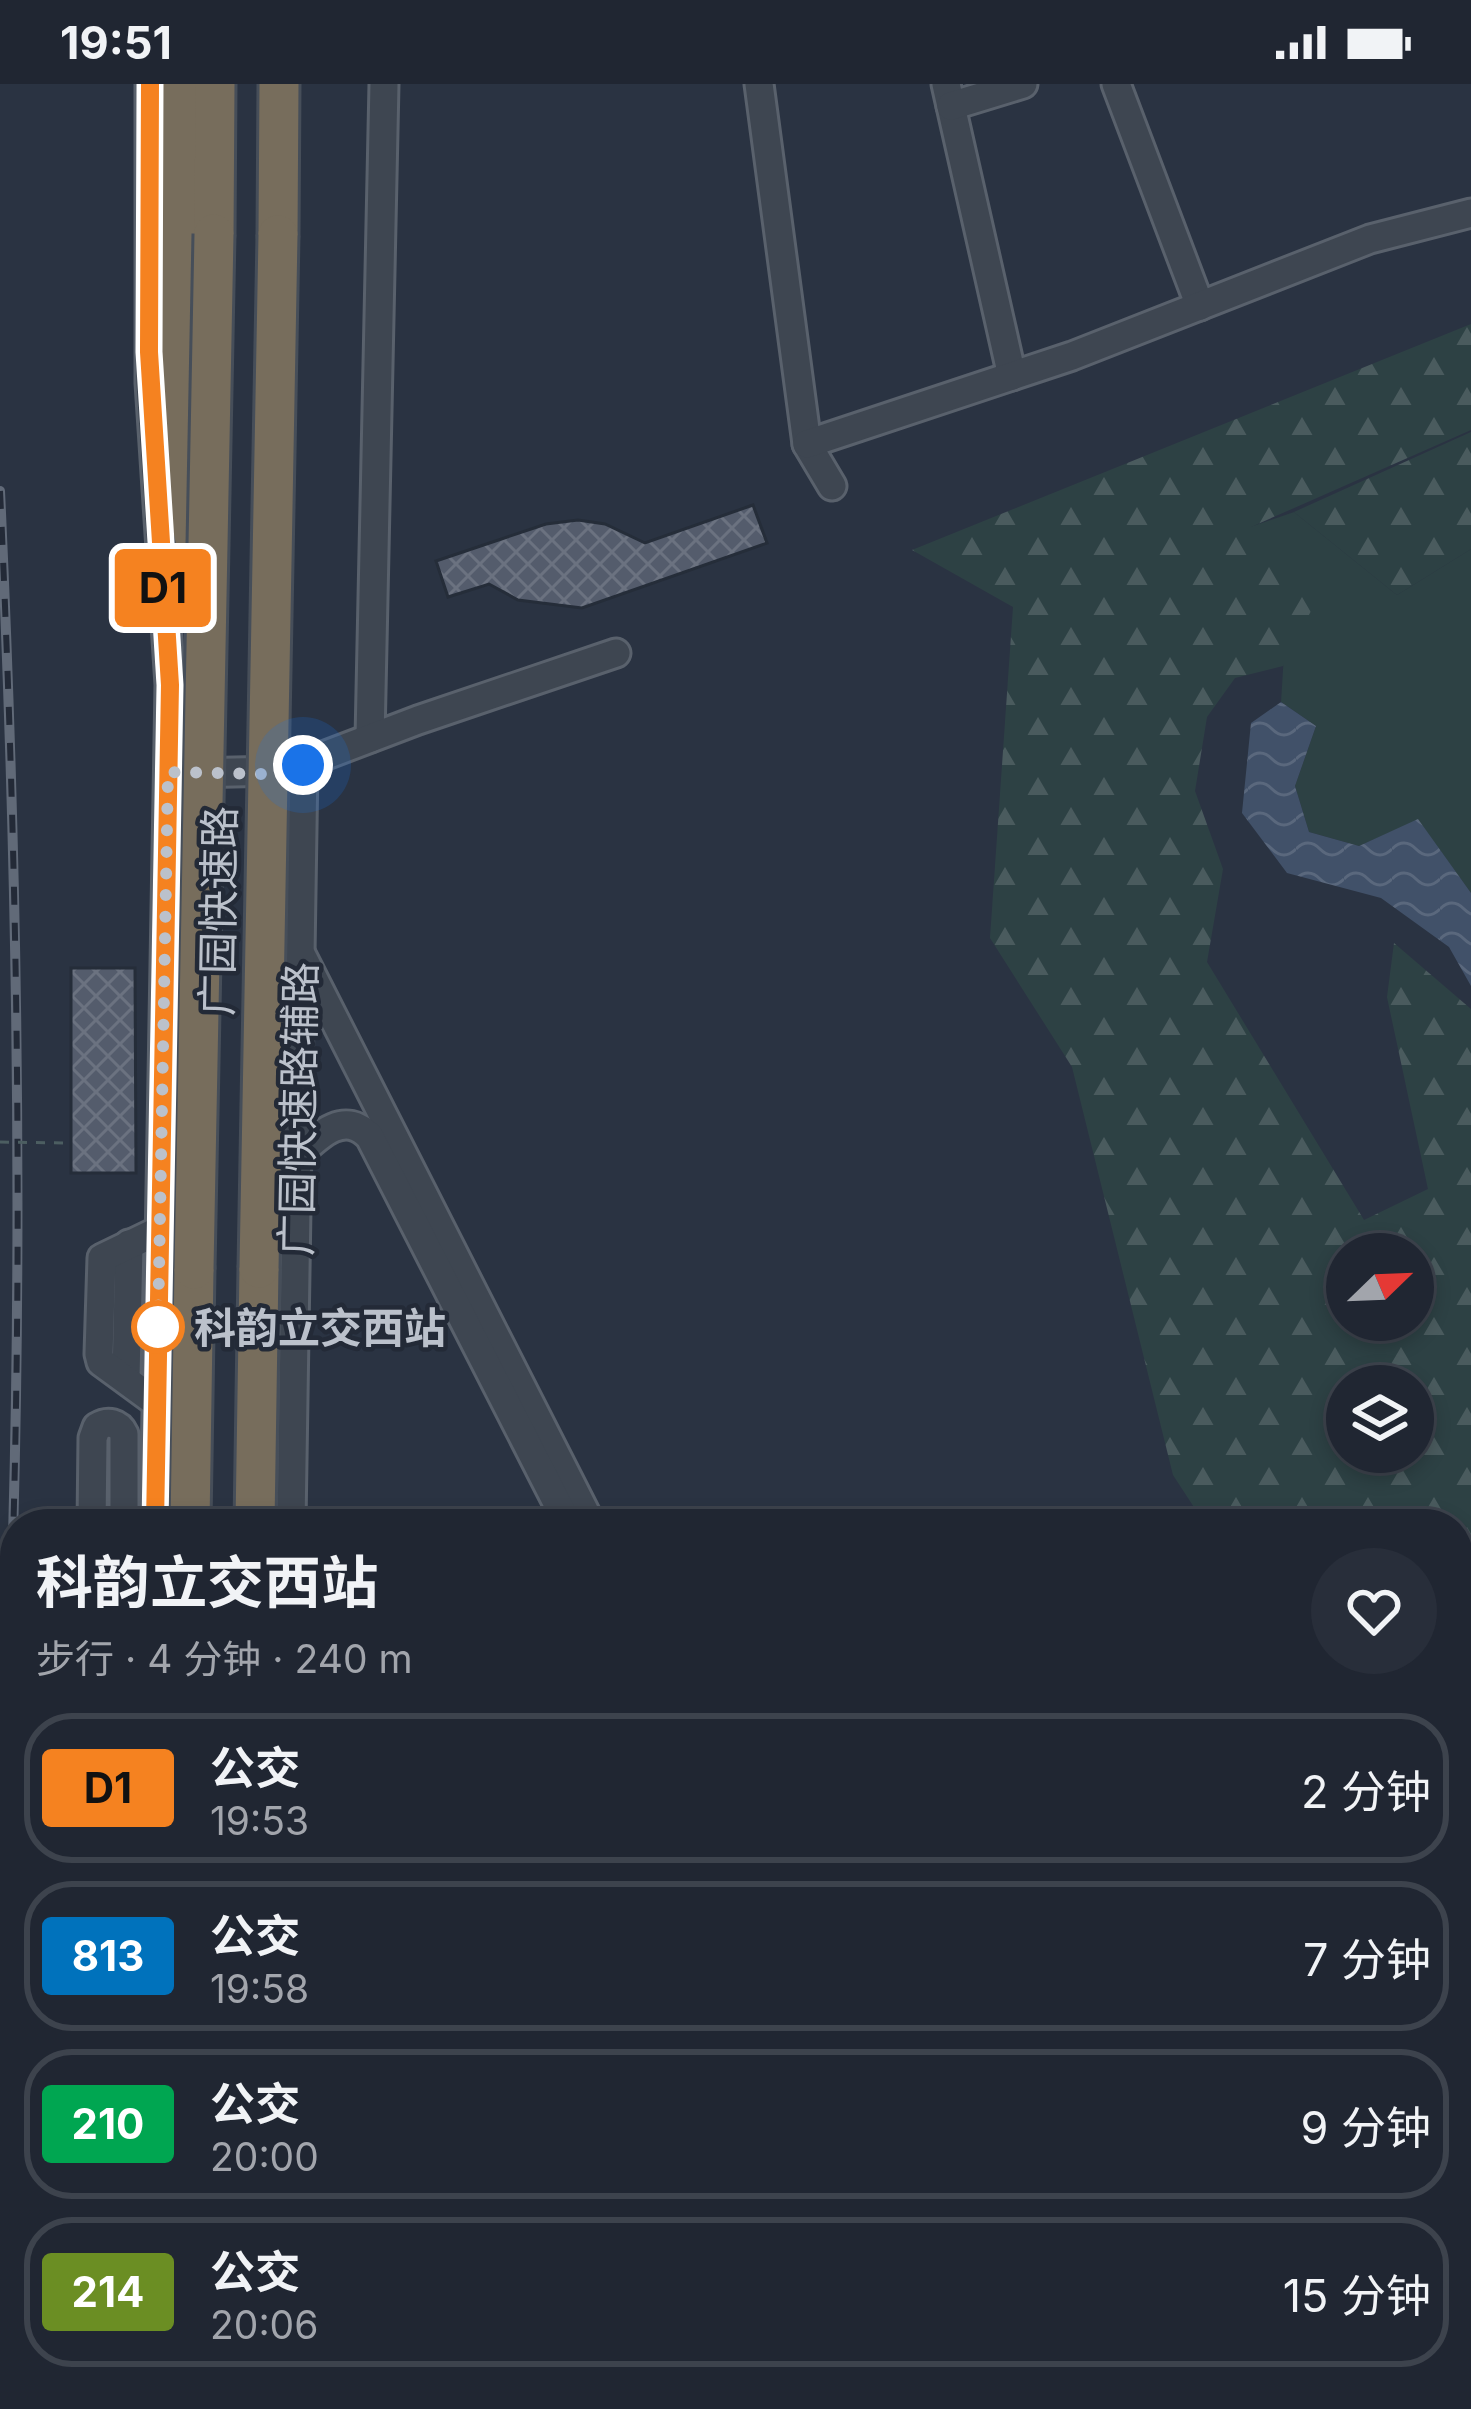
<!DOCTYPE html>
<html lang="zh">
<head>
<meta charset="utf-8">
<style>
	:root { --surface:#202632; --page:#282e3a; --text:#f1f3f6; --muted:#a2a5ac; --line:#3d434d }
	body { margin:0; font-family:Inter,"Noto Sans SC",sans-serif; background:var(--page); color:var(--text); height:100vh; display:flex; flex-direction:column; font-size:45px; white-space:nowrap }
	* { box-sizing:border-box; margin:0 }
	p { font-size:39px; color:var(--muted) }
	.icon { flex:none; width:66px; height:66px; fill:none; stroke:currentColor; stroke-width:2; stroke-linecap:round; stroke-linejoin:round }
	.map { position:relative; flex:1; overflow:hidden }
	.drawer { position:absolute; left:0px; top:1425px; width:1473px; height:900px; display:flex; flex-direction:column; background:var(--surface); border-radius:48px 48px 0 0; box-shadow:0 6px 18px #0003,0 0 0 3px var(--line) }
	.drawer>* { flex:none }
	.badge { padding:0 24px; border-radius:9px; font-size:42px; line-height:78px }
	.needle { width:78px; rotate:67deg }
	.fabs { position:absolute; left:1326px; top:1149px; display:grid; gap:24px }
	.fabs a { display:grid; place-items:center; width:108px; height:108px; border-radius:50%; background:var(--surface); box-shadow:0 6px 18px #0003,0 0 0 3px var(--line); font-size:60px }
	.you { position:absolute; width:60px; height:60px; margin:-30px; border:9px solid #fff; border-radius:50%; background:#1a73e8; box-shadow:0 0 0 18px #1a73e833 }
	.map>.badge { position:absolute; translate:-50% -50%; box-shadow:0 0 0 6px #fff }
	.round { display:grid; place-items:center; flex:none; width:126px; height:126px; border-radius:63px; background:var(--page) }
	.headline { display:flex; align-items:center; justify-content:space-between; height:204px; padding:0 36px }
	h1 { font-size:57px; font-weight:700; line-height:90px }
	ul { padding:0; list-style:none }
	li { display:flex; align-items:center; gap:36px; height:150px; margin:0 24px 18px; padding:0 12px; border:6px solid var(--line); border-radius:48px }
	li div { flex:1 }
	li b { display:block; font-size:45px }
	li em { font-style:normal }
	li .badge { min-width:132px; font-weight:700; text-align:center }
	.status { display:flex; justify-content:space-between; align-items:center; height:84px; padding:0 60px; background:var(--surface); direction:ltr }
	.status svg { height:33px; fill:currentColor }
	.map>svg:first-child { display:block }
	.green { fill:#2d4144 }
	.forest { fill:url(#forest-firs); fill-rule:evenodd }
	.water { fill:url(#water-waves) }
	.building { fill:url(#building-cross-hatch); stroke:#252d39; stroke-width:3 }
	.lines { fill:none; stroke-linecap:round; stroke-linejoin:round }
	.minor-casing { stroke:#59616c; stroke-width:33 }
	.highway-casing { stroke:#464e59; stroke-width:45 }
	.minor { stroke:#3e4651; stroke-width:27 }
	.highway { stroke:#776d5c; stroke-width:39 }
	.rail-casing { stroke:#616a78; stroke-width:10 }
	.rail { stroke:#232a37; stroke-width:6; stroke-dasharray:18; stroke-linecap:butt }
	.highway-bridge-casing { stroke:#464e59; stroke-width:45; stroke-linecap:butt }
	.path-bridge { stroke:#4c5e61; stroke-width:3; stroke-dasharray:9 9; stroke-linecap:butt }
	.highway-bridge { stroke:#776d5c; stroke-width:39 }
	.line-casing { stroke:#fff; stroke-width:27 }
	.line { stroke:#f58220; stroke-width:18 }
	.walk { stroke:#bbc1cb; stroke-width:12; stroke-dasharray:0 21.6 }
	.stop-dot { fill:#fff; stroke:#f58220; stroke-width:6 }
	.labels { text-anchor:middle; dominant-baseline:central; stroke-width:9; stroke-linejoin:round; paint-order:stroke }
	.street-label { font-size:42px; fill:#bbc1cb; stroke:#232a37 }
	.stop-label { font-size:42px; font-weight:bold; fill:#bbc1cb; stroke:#232a37; text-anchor:start }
</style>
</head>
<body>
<div class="status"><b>19:51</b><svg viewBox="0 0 49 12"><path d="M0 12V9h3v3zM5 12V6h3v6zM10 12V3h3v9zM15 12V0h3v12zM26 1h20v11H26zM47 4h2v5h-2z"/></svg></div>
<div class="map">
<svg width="1471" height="2325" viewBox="0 0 1471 2325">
	<defs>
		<pattern id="forest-firs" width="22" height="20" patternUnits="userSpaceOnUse" patternTransform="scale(3)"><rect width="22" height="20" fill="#2d4144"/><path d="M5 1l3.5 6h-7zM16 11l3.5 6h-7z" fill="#4a5b5e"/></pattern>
		<pattern id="water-waves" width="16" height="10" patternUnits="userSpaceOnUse" patternTransform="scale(3)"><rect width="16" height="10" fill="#415169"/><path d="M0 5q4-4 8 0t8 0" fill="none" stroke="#5a687d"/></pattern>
		<pattern id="building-cross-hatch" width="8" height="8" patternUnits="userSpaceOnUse" patternTransform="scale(3)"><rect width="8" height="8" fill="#545c6c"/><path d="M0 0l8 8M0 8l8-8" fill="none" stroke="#6b7280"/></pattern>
	</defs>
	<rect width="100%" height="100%" fill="#2a3342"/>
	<path class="green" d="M1294 428 1397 511 1471 465V809L1418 736 1359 762 1309 748 1295 702 1316 642 1281 618 1284 569 1250 443Z"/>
	<g class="forest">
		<path d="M1471 240V346L1251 443 1312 525 1283 582 1235 594 1207 633 1195 707 1223 785 1207 878 1364 1136 1428 1105 1387 913 1394 859 1471 925V1597L1458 1613V1440H1205L1173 1391 1072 983 990 854 1013 523 912 466ZM1347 1170H1413V1236H1347ZM1347 1302H1413V1368H1347Z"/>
		<path d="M1471 348V465L1397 511 1294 428Z"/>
	</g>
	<path class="water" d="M1281 618 1316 642 1295 702 1309 748 1359 762 1418 735 1471 809V902L1449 863 1381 814 1287 789 1242 729 1251 639Z"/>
	<g class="building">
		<path d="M753 421 767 459 582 524 518 516 489 500 448 513 436 477 546 440 578 436 605 440 645 459Z"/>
		<path d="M71 884H135L136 1089H71Z"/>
		<path d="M453 2310H904L911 2325H461Z"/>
	</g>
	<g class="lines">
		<defs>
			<g id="minor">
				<path d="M150 0V299L170 601 155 1440"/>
				<path d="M759 0 807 360 832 402"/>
				<path d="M946 0 1012 292"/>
				<path d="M1116 0 1200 222"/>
				<path d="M951 22 1023 0"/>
				<path d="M807 360 1072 272 1370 155 1471 129"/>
				<path d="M370 654 384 0"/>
				<path d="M191 689 284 687 418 636 616 569"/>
				<path d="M302 872 591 1440"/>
				<path d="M297 1072C318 1052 344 1025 370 1053L568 1440"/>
				<path d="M126 1293 129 1160"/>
				<path d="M157 1319 101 1278 99 1270 102 1174 160 1146"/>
				<path d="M92 1440 93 1354 97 1343C108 1336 119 1339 124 1350V1440"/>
				<path d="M291 1440 303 681"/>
				<path d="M1458 1631 1471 1613"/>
				<path d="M1458 1657 1471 1696"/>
			</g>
			<g id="highway">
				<path d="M178 0 173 325 181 392 200 478"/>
				<path d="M214 150 215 0"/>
				<path d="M278 151 279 0"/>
				<path d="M190 1440 194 1185"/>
				<path d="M255 1440 259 1184"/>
				<path d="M246 2310 249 2325"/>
				<path d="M103 2325 104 2310"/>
				<path d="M139 2325V2310"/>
				<path d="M180 2325V2310"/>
			</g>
		</defs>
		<use href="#minor" class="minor-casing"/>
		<use href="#highway" class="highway-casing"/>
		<use href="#minor" class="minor"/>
		<use href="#highway" class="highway"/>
		<defs>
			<path id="rail" d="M0 407C21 857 26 1310 0 1760"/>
		</defs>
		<use href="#rail" class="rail-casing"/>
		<use href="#rail" class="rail"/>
		<defs>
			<g id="highway-bridge">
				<path d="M259 1184 278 151"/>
				<path d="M194 1185 214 150"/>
			</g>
		</defs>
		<use href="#highway-bridge" class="highway-bridge-casing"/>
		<path class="path-bridge" d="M0 1058 71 1059"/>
		<use href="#highway-bridge" class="highway-bridge"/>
	</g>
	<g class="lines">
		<defs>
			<path id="line" d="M150 0 149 268 170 601 155 1440"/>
		</defs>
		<use href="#line" class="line-casing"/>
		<use href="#line" class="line"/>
		<path class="walk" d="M158 1243 168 688 265 690 303 681"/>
	</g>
	<circle class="stop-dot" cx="158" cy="1243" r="24"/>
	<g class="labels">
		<g class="street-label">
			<text transform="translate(218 827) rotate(-89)">广园快速路</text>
			<text transform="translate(298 1025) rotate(-89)">广园快速路辅路</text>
		</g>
		<g class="stop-label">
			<text x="194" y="1243">科韵立交西站</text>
		</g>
	</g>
</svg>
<div class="fabs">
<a><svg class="needle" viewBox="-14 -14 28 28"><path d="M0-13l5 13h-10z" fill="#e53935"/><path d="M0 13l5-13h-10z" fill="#a2a5ac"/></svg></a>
<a><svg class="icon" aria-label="layers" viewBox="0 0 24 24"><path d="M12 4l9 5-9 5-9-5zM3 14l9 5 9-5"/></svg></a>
</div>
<div class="you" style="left:303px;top:681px"></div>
<b class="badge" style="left:163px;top:504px;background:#f58220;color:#111">D1</b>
<section class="drawer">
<div class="headline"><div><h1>科韵立交西站</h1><p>步行 · 4 分钟 · 240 m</p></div><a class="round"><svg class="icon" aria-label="heart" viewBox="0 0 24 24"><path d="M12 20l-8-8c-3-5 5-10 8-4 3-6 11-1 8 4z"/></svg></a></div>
<ul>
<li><span class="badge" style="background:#f58220;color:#111">D1</span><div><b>公交</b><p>19:53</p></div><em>2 分钟</em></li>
<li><span class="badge" style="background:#0072bc;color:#fff">813</span><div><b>公交</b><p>19:58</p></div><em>7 分钟</em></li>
<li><span class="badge" style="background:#00a651;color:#fff">210</span><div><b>公交</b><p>20:00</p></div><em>9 分钟</em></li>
<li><span class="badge" style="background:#6b8e23;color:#fff">214</span><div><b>公交</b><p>20:06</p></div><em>15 分钟</em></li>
</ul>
</section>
</div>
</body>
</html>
